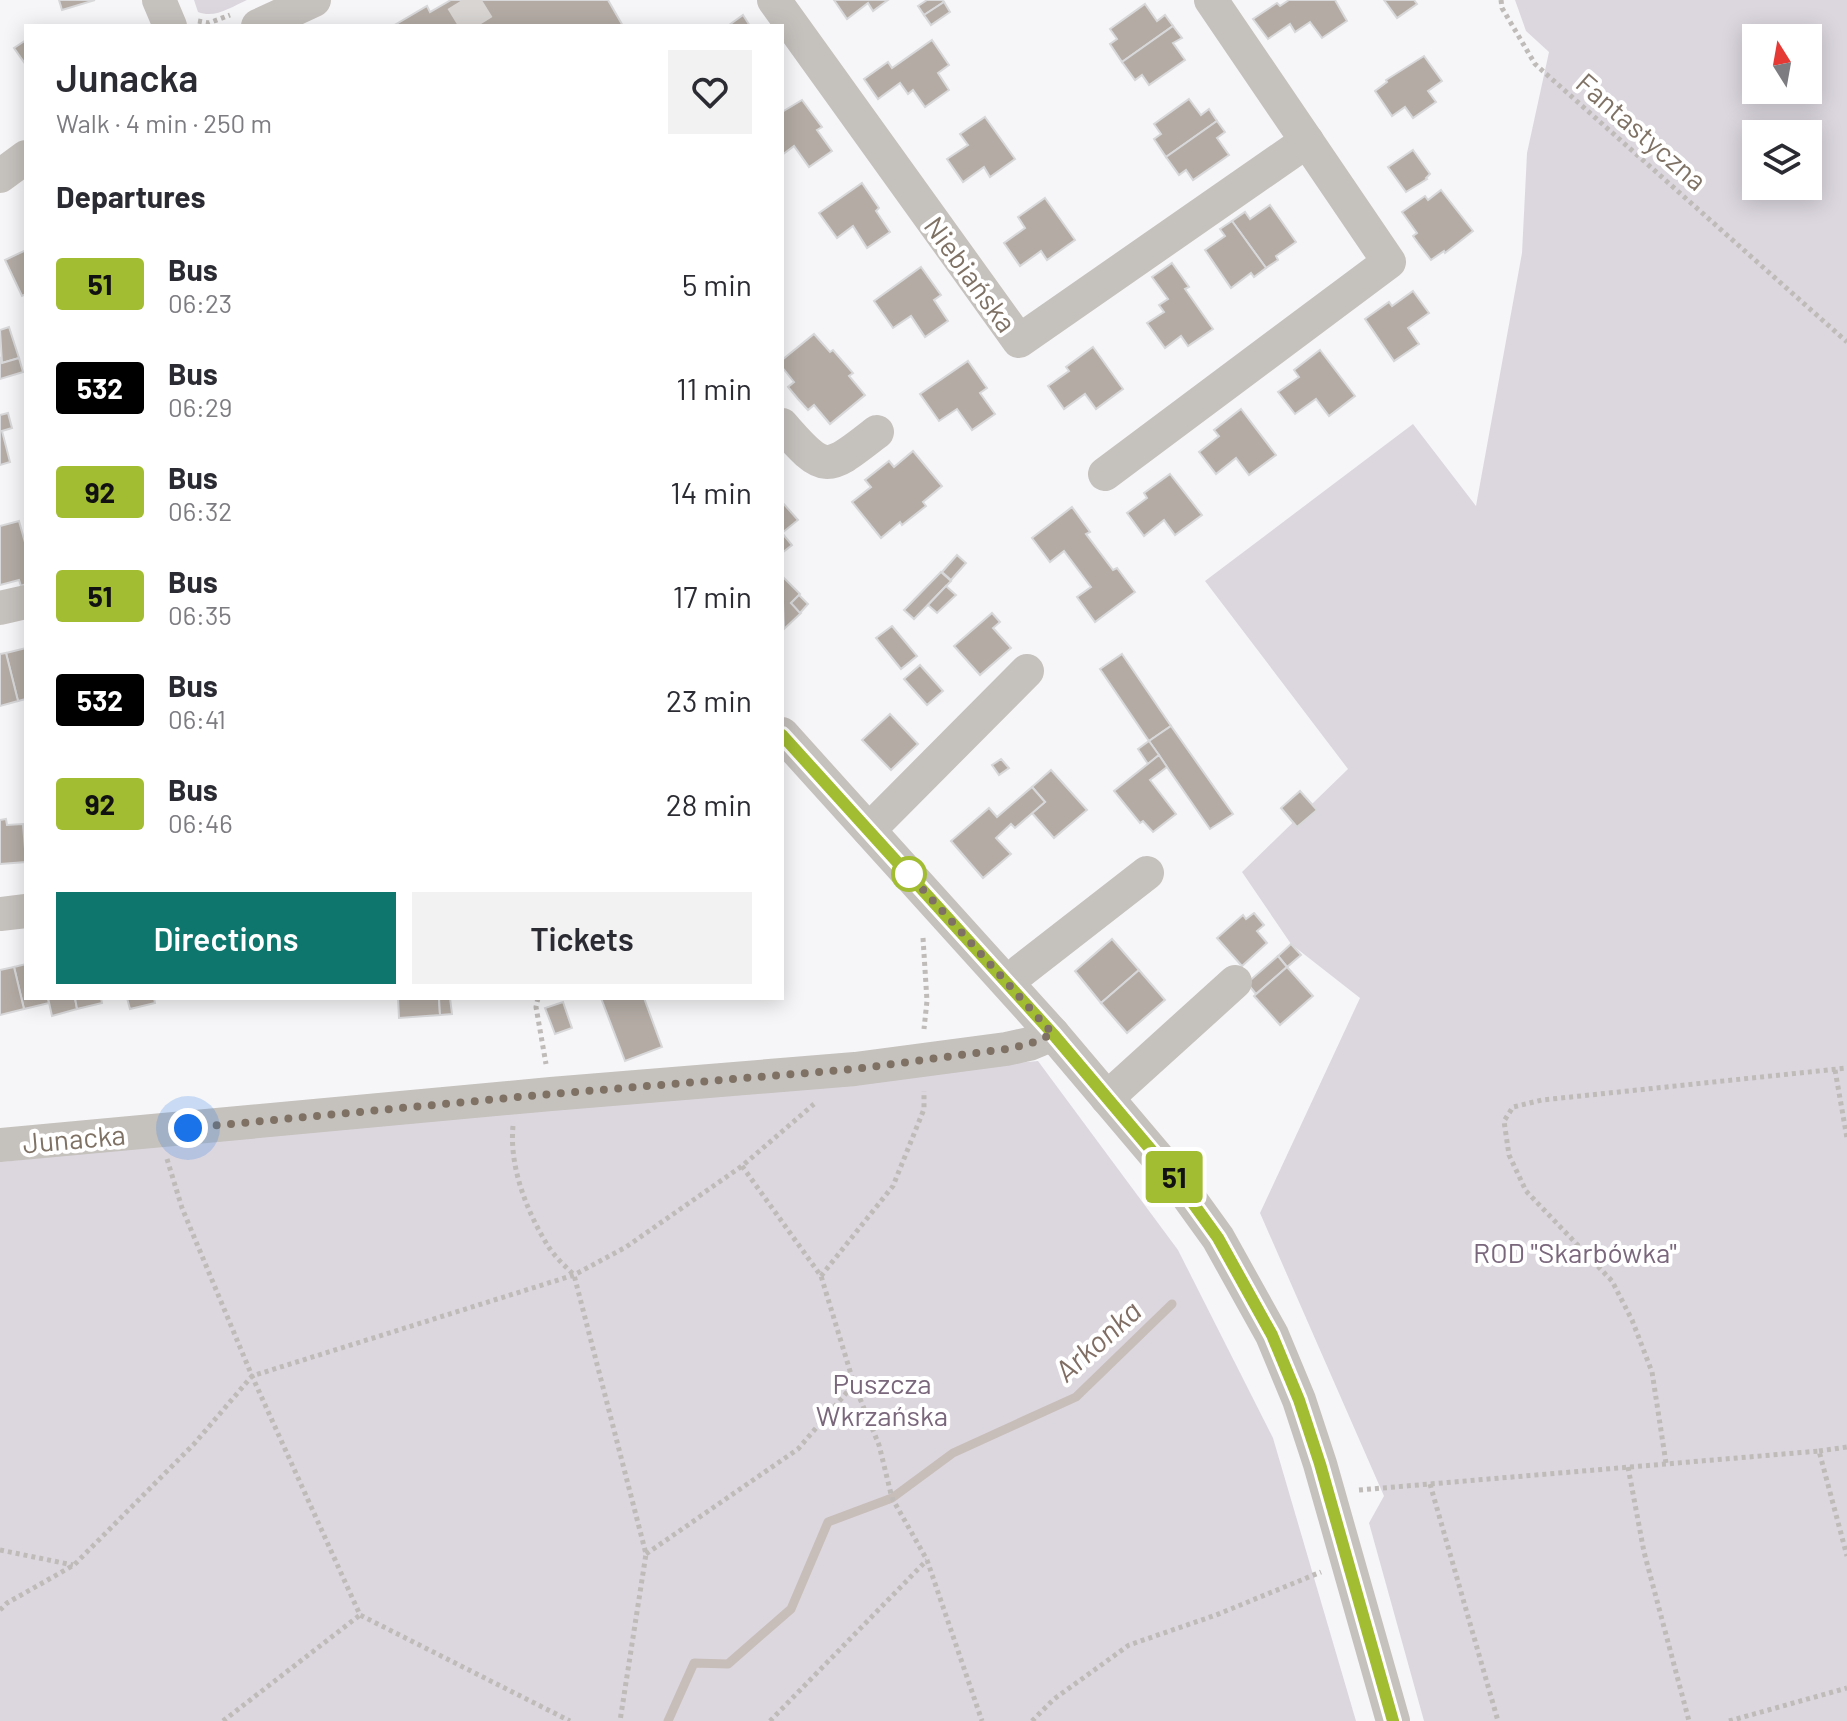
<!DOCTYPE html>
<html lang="en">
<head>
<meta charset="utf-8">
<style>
	:root { --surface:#fff; --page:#f2f2f3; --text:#2b2b33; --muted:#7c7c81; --accent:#0f766e }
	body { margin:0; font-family:Barlow,sans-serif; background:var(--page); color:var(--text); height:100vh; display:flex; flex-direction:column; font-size:30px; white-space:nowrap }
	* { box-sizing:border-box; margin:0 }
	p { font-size:26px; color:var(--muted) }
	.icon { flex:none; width:44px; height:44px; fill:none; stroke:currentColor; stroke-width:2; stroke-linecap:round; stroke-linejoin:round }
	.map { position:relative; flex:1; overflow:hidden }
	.drawer { position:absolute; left:24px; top:24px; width:760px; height:976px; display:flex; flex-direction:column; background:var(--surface); border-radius:0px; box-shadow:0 4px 20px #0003 }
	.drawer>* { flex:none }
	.badge { padding:0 16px; border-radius:6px; font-size:28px; line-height:52px }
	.needle { width:52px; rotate:349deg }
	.controls { position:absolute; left:1742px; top:24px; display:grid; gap:16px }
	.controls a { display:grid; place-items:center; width:80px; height:80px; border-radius:0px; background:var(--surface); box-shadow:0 4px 20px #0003; font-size:40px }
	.you { position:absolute; width:40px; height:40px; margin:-20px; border:6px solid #fff; border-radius:50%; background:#1a73e8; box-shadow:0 0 0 12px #1a73e833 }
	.map>.badge { position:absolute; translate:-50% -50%; box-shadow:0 0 0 4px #fff }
	h2 { padding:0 32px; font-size:30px; line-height:72px }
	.round { display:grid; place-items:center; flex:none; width:84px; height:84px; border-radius:0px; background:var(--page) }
	.headline { display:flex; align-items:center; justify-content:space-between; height:136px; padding:0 32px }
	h1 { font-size:38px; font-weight:600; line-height:60px }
	.action { display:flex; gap:16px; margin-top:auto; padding:16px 32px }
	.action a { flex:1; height:92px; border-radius:0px; background:var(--accent); color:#fff; font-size:32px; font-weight:600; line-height:92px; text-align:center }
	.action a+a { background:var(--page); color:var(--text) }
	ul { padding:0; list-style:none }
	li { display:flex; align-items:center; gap:24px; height:104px; padding:0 32px }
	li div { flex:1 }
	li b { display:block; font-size:30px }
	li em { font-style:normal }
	li .badge { min-width:88px; font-weight:700; text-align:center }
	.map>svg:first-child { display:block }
	.green { fill:#dcd7df; fill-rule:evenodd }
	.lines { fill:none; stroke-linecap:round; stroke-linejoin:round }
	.stream { stroke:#c8beb9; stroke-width:9 }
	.building { fill:#b3aba4; stroke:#d8d8da; stroke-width:2 }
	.minor-tunnel { stroke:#d8d5d3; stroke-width:34; stroke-dasharray:34 17; stroke-linecap:butt }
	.path { stroke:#bebbb8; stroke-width:5; stroke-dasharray:4 4; stroke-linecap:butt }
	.minor { stroke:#c5c1bd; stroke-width:34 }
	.line-casing { stroke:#fff; stroke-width:18 }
	.line { stroke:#a2bd31; stroke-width:12 }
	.walk { stroke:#7f7265; stroke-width:8; stroke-dasharray:0 14.4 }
	.stop-dot { fill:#fff; stroke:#a2bd31; stroke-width:4 }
	.labels { text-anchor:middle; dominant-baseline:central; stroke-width:8; stroke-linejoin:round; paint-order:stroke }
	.street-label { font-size:28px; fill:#7f7265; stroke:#fff }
	.park-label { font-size:28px; fill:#7a677c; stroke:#fff }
	.water-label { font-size:30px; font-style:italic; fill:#806e64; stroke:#fff }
</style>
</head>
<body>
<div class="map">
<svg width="1847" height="1721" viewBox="0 0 1847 1721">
	<rect width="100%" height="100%" fill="#f6f6f8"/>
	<g class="green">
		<path d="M194 0H247C231 7 215 19 198 12Z"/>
		<path d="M1515 0H1847V1721H1424L1369 1523 1384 1496 1260 1213 1360 998 1291 944 1242 872 1348 769 1205 581 1413 424 1476 506 1522 253 1527 153 1549 52 1526 31ZM1756 38H1808V90H1756ZM1756 134H1808V186H1756Z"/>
		<path d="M1038 1061 1178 1250 1273 1438 1356 1721H0V1162L554 1105Z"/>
	</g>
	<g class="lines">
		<path class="stream" d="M668 1721 694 1663 728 1664 791 1609 828 1522 892 1498 953 1453 1076 1397 1172 1304"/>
	</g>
	<g class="building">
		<path d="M59 0H95L62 10Z"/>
		<path d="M451 0H608L623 26H393L427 6 430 12Z"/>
		<path d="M834 0H888L873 11 868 3 847 19Z"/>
		<path d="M927 0H942L944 2 924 15 918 6Z"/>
		<path d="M1289 0H1335L1347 21 1322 38 1310 22 1295 32 1290 24 1268 39 1253 19 1277 3 1280 6Z"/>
		<path d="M1384 0H1414L1417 4 1397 18Z"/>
		<path d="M944 2 950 12 931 25 924 15Z"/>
		<path d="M1145 4 1157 21 1165 15 1173 26 1122 62 1110 44 1117 39 1110 29Z"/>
		<path d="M743 15 750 26H725L729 25Z"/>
		<path d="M1173 26 1182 38 1173 43 1185 60 1149 85 1142 75 1135 80 1122 62Z"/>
		<path d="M26 40V65L14 48Z"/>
		<path d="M932 40 949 65 938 73 949 90 925 107 913 90 908 94 900 83 878 99 864 79 888 62 892 68Z"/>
		<path d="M1424 56 1442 81 1428 91 1436 102 1413 118 1405 107 1392 116 1375 91 1387 82 1386 80Z"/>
		<path d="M1189 99 1201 115 1209 109 1217 121 1166 157 1154 139 1161 134 1154 124Z"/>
		<path d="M802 100 822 127 817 130 832 151 809 167 794 146 782 155V112Z"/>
		<path d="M985 117 1015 159 990 177 984 167 963 182 947 159 968 145 960 134Z"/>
		<path d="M1217 121 1225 132 1217 138 1229 155 1193 180 1186 170 1179 175 1166 157Z"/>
		<path d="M1413 150 1430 174 1426 178 1427 179 1406 192 1388 167Z"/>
		<path d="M862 183 879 208 876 211 890 232 867 248 853 226 837 238 819 213Z"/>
		<path d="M1441 190 1473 231 1445 253 1444 251 1431 260 1418 243 1413 236 1417 233 1402 212 1425 196 1428 200Z"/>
		<path d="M1045 198 1075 240 1047 260 1041 251 1020 266 1004 243 1025 228 1018 217Z"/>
		<path d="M1270 205 1296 242 1276 256 1278 260 1266 268 1232 221 1245 212 1250 219Z"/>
		<path d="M1232 221 1266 268 1254 277 1251 273 1231 288 1205 250 1225 236 1220 229Z"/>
		<path d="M26 250V294L22 296 5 260Z"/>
		<path d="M1172 263 1189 287 1185 289 1213 329 1188 346 1181 336 1165 348 1147 323 1164 312 1159 305 1168 299 1152 277Z"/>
		<path d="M921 267 941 295 934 300 948 321 925 337 911 316 893 328 874 301Z"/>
		<path d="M1413 291 1429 313 1408 328 1419 344 1394 361 1365 319 1389 302 1392 306Z"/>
		<path d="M9 327 19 358 2 363 0 330Z"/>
		<path d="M814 334 830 352 833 350 853 373 849 376 865 395 830 424 814 405 808 410 798 399 788 387 794 382 782 367V360Z"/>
		<path d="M1093 347 1123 389 1096 409 1085 394 1064 409 1048 386 1069 371 1066 367Z"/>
		<path d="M1320 350 1355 396 1329 416 1316 399 1295 414 1278 392 1299 377 1294 370Z"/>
		<path d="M0 357 2 363 19 358 23 372 0 379Z"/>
		<path d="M968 361 987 388 980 393 995 414 972 430 957 409 939 421 920 394Z"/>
		<path d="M1241 409 1276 455 1249 475 1236 458 1216 474 1199 452 1219 436 1214 430Z"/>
		<path d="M8 413 12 428 2 431 10 462 0 465V415Z"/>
		<path d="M913 451 942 486 923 502 926 506 902 525 900 522 881 538 852 502 871 487 865 480 889 461 894 467Z"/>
		<path d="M1170 474 1202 515 1175 535 1164 520 1144 536 1127 513 1147 498 1144 493Z"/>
		<path d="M782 502 798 520 782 533Z"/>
		<path d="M1072 507 1090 532 1086 534 1113 570 1117 568 1135 592 1095 622 1077 597 1091 587 1064 551 1050 562 1032 538Z"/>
		<path d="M19 521 26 546V584L21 586 19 580 0 585V526Z"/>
		<path d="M782 533 792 545 782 553Z"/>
		<path d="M957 555 966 563 951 580 942 572Z"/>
		<path d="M941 572 951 581 914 619 904 610Z"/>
		<path d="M782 576 800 594 791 603 801 613 784 629Z"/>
		<path d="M946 586 956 595 937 613 928 605Z"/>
		<path d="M799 595 808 604 800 613 791 603Z"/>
		<path d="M992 613 1000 622 993 628 1011 648 980 675 954 646Z"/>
		<path d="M892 626 917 656 901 669 876 638Z"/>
		<path d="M26 648V699L18 701 6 653Z"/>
		<path d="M6 653 18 701 0 706V654Z"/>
		<path d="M1122 654 1171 726 1149 741 1100 669Z"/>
		<path d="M920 665 943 691 927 705 904 679Z"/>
		<path d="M890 714 918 744 891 770 862 740Z"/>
		<path d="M1171 726 1233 814 1210 829 1149 741Z"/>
		<path d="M1149 741 1159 755 1148 764 1138 749Z"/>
		<path d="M1159 755 1167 767 1150 780 1176 814 1153 832 1143 821 1140 823 1114 791Z"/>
		<path d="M1001 759 1009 768 999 775 992 765Z"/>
		<path d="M1051 770 1087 810 1054 838 1032 813 1045 802 1032 787Z"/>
		<path d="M1032 787 1045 802 1015 828 1011 824 996 838 1011 854 983 878 951 841 989 808 997 817Z"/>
		<path d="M1300 791 1317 810 1297 827 1281 808Z"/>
		<path d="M6 819 7 825 23 824 26 862 0 864V820Z"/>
		<path d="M1254 913 1264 925 1257 931 1267 943 1242 966 1217 938 1243 915 1246 919Z"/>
		<path d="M1112 939 1139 970 1101 1003 1075 971Z"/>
		<path d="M1291 944 1301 955 1287 967 1278 956Z"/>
		<path d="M1278 956 1287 967 1256 994 1247 983Z"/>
		<path d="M26 964V998H48L49 1003 24 1009 14 967Z"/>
		<path d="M14 967 24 1009 0 1015V970Z"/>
		<path d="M1287 967 1313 996 1280 1025 1254 996Z"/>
		<path d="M1139 970 1165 1000 1127 1033 1101 1003Z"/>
		<path d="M48 998H75L77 1009 52 1016Z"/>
		<path d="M75 998H101L102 1003 77 1009Z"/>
		<path d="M127 998H154L155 1003 130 1009Z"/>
		<path d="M398 998H439L440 1015 399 1018Z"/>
		<path d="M439 998H450L452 1014 440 1015Z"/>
		<path d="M601 998H644L662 1047 625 1061Z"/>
		<path d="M563 1002 572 1028 555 1034 545 1008Z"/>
	</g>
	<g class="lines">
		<path class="minor-tunnel" d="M462 0 478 26"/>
		<g class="path">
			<path d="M1501 0 1502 8 1535 64 1847 342"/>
			<path d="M198 21 209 23 230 15"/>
			<path d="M923 938 927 1001 924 1029"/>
			<path d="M538 998 536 1007 546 1064"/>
			<path d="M1835 1070 1847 1138"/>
			<path d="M513 1126C509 1167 527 1212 548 1246 555 1257 565 1266 574 1275L646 1554 620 1721"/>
			<path d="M167 1159 182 1208 252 1376 360 1615 570 1721"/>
			<path d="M742 1166 821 1276 854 1384 879 1445 892 1498 927 1560 982 1721"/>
			<path d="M821 1276 893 1186 924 1109V1091"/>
			<path d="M1819 1451 1847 1447"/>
			<path d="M1666 1463 1652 1372 1632 1320 1612 1281 1526 1191 1509 1155 1504 1121 1513 1107 1542 1100 1847 1068"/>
			<path d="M1628 1467 1644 1552 1689 1721"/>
			<path d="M1430 1484 1498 1721"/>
			<path d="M1359 1490 1819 1451 1847 1556"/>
			<path d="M0 1550 73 1565"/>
			<path d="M646 1554 798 1449 854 1384"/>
			<path d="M0 1610 7 1603 74 1565 194 1444 252 1376 574 1275 626 1247 742 1166 814 1104"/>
			<path d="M223 1721 360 1615"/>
			<path d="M770 1721 927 1560"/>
			<path d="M1032 1721 1054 1699 1129 1645 1216 1615 1321 1572"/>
			<path d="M1729 1721 1847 1688"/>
		</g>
		<g class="minor">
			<path d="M159 0 170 26"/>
			<path d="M774 0 1019 341 1307 141"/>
			<path d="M258 26 314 0"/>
			<path d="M0 176 26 157"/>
			<path d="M782 425C825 475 827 471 877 432"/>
			<path d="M1105 474 1389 262 1211 0"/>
			<path d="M0 608 26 602"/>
			<path d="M782 734 1053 1034 1174 1177 1218 1238 1272 1335 1299 1400 1320 1464 1393 1721"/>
			<path d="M869 830 1027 671"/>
			<path d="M0 914 26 911"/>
			<path d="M1021 971 1147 873"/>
			<path d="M1107 1098 1235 982"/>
			<path d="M0 1145 551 1094 855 1069 1006 1049 1029 1044 1053 1034"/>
		</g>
	</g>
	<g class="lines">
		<defs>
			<path id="line" d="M782 735 1053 1034 1174 1177 1218 1238 1272 1335 1299 1400 1320 1464 1393 1721"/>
		</defs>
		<use href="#line" class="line-casing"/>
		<use href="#line" class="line"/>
		<path class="walk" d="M188 1128 551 1094 855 1069 1006 1049 1029 1044 1053 1034 909 874"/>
	</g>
	<circle class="stop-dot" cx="909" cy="874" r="16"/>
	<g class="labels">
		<g class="street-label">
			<text transform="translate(1642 131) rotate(41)">Fantastyczna</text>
			<text transform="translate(971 274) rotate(54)">Niebiańska</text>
			<text transform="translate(74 1138) rotate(-5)">Junacka</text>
		</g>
		<g class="park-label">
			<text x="1575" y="1252">ROD "Skarbówka"</text>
			<text x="882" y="1383">Puszcza<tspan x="882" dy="32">Wkrzańska</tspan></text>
		</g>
		<g class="water-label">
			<text transform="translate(1097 1340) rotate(-42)">Arkonka</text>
		</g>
	</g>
</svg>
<div class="controls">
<a><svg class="needle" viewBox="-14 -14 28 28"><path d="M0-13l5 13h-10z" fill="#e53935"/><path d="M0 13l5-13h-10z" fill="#7c7c81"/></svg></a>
<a><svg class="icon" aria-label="layers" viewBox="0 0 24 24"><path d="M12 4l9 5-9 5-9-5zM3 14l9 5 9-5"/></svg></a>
</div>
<div class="you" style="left:188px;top:1128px"></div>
<b class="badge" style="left:1174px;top:1177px;background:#a2bd31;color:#111">51</b>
<section class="drawer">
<div class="headline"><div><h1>Junacka</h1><p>Walk · 4 min · 250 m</p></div><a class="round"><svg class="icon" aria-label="heart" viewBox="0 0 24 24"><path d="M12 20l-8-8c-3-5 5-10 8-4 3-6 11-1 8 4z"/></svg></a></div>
<h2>Departures</h2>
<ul>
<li><span class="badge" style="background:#a2bd31;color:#111">51</span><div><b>Bus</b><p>06:23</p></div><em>5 min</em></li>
<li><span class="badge" style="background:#000;color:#fff">532</span><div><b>Bus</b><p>06:29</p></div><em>11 min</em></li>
<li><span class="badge" style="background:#a2bd31;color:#111">92</span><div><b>Bus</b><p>06:32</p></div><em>14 min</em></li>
<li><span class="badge" style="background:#a2bd31;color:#111">51</span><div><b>Bus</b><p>06:35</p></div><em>17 min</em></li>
<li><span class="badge" style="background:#000;color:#fff">532</span><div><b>Bus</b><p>06:41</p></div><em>23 min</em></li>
<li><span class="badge" style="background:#a2bd31;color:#111">92</span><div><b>Bus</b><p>06:46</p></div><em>28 min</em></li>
</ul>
<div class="action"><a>Directions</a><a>Tickets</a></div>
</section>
</div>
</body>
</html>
